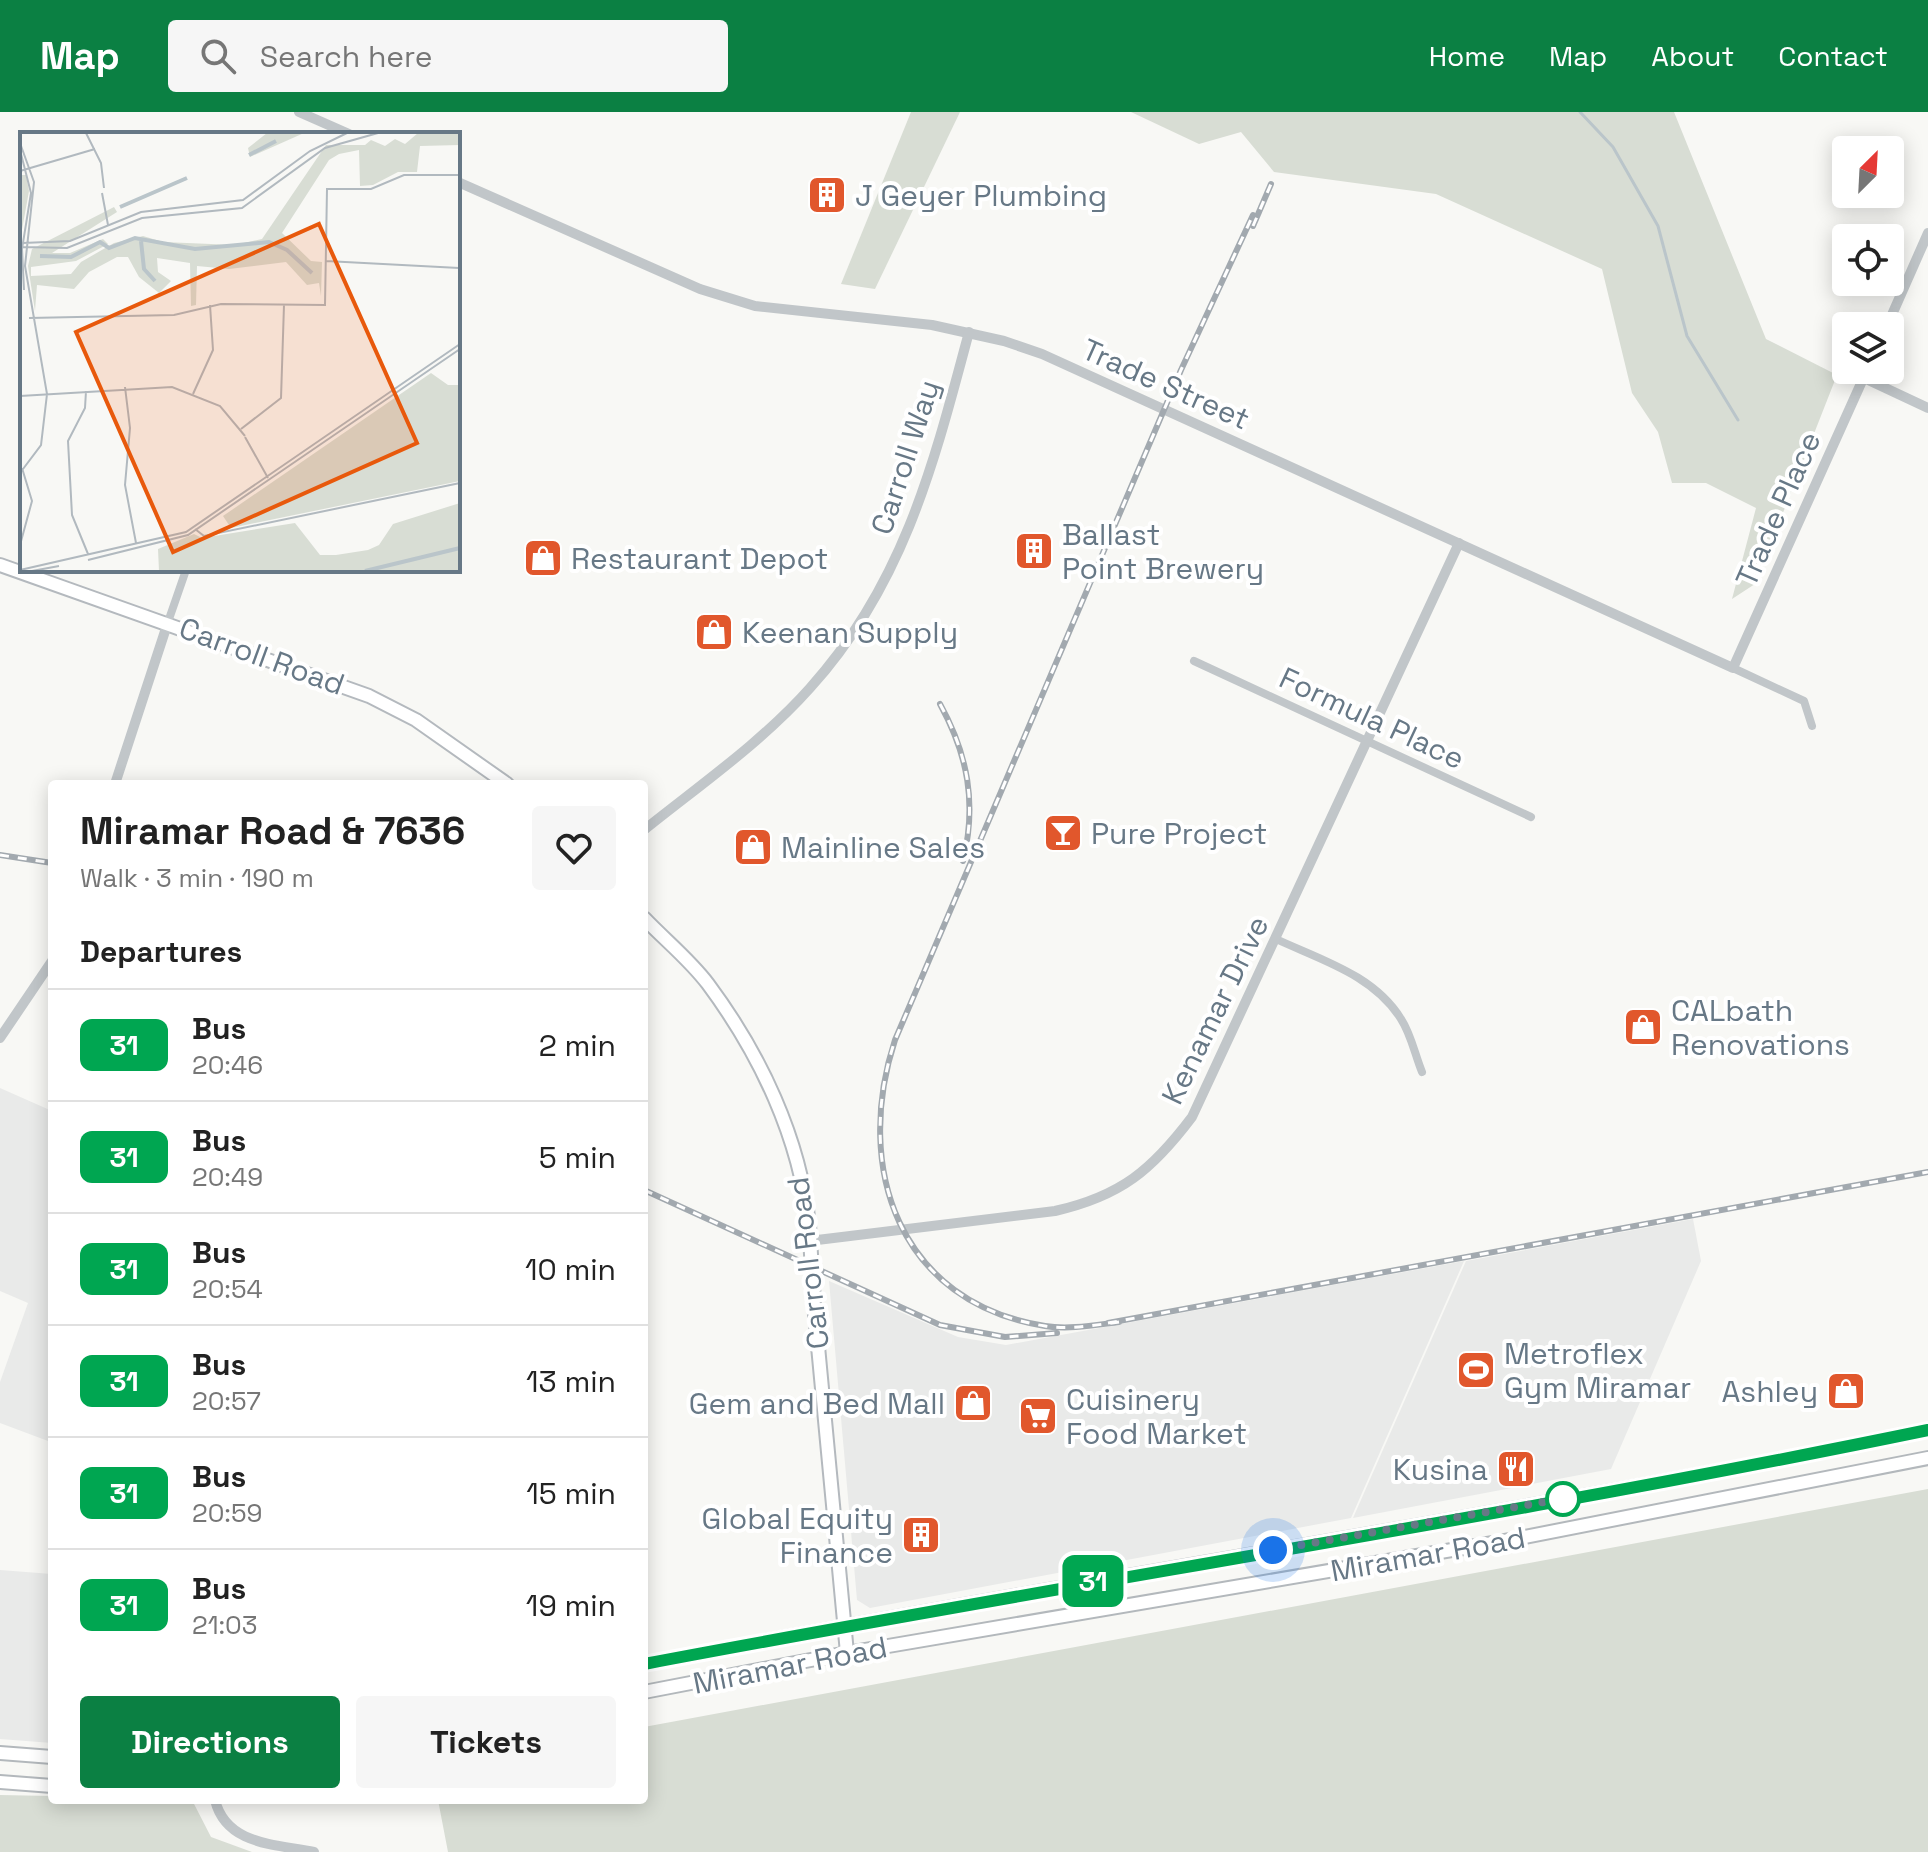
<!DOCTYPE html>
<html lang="en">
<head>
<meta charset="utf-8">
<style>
	:root { --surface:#fff; --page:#f6f6f6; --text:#222; --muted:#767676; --line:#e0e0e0; --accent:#0b8043 }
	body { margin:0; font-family:"Space Grotesk",sans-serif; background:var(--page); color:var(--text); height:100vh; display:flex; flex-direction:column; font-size:30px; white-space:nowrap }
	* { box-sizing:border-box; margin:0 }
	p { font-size:26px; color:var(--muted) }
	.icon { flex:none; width:44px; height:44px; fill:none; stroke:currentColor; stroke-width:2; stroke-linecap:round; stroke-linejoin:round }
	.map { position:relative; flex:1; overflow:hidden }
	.panel { position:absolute; left:48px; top:668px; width:600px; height:1024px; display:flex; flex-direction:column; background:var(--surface); border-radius:8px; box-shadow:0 4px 20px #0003 }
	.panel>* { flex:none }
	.badge { padding:0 16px; border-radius:12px; font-size:28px; line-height:52px }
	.needle { width:52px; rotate:24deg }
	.tools { position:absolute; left:1832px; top:24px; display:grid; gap:16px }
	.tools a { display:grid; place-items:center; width:72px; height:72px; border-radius:8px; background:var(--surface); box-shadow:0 4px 20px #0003; font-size:40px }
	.you { position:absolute; width:40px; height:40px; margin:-20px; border:6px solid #fff; border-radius:50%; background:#1a73e8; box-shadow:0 0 0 12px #1a73e833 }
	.map>.badge { position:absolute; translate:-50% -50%; box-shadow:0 0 0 4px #fff }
	h2 { padding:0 32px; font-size:30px; line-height:72px }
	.round { display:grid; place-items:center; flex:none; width:84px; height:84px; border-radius:8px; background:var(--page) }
	.head { display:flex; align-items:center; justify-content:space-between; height:136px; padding:0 32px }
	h1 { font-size:38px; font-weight:800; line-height:60px }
	.button { display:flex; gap:16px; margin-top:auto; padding:16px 32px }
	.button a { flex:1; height:92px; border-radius:8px; background:var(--accent); color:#fff; font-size:32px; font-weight:800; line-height:92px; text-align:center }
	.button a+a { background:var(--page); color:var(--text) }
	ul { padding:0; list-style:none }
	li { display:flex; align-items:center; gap:24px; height:112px; padding:0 32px; border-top:2px solid var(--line) }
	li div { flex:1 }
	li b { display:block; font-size:30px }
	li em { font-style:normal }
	li .badge { min-width:88px; font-weight:700; text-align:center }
	header { display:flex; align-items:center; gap:48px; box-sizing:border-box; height:112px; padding:0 40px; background:var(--accent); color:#fff }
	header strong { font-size:38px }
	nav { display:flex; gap:44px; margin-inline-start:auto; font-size:28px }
	.search { width:560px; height:72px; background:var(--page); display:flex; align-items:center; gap:20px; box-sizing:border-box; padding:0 28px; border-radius:8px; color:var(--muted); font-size:30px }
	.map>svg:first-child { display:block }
	.built { fill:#e9eae9 }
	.grass { fill:#d8ddd4 }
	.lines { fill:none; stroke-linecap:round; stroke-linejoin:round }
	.stream { stroke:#bac5ca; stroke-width:3 }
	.secondary-casing { stroke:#b4b9be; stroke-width:16 }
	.primary-casing { stroke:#b3b8bc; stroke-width:16 }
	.minor { stroke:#c1c6c9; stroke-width:8 }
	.tertiary { stroke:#c1c6c9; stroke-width:10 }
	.secondary { stroke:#fff; stroke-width:12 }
	.primary { stroke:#fff; stroke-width:12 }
	.rail-casing { stroke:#a2a9af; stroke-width:6 }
	.rail { stroke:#fff; stroke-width:3; stroke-dasharray:9; stroke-linecap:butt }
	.line-casing { stroke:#fff; stroke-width:18 }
	.line { stroke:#00a651; stroke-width:12 }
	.walk { stroke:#677886; stroke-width:8; stroke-dasharray:0 14.4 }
	.stop-dot { fill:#fff; stroke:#00a651; stroke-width:4 }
	.labels { text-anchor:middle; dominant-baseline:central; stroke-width:8; stroke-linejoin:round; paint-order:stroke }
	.poi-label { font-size:30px; fill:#677886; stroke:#fff; text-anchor:start }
	.street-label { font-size:30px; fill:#677886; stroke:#fff }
	.inset-river { fill:none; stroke:#bac5ca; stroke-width:4 }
	.inset-road { fill:none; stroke:#b1b9bf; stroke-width:2 }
	.view { fill:#e8590c; fill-opacity:0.15; stroke:#e8590c; stroke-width:4 }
	.inset-edge { fill:none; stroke:#677886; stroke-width:4 }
</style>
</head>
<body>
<header>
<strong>Map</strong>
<div class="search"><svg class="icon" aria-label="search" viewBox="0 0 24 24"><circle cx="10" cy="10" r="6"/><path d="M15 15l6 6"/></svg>Search here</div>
<nav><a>Home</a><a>Map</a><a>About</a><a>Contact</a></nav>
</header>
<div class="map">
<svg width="1928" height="1740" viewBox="0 0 1928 1740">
	<rect width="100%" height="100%" fill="#f8f8f5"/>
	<g class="built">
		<path d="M0 976 52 999V1319L48 1329 0 1311V1270L28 1191 0 1179Z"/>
		<path d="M1693 1107 1701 1149 1611 1357 1353 1406 1466 1149Z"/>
		<path d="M1464 1149 1351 1406 870 1496 857 1488 829 1169 958 1225 1006 1233Z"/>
		<path d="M0 1458 52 1462V1631L0 1627Z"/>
	</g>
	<g class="grass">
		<path d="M911 0H960L875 177 841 172Z"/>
		<path d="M1131 0H1674L1766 227 1837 263 1755 472 1732 487 1756 396 1706 371H1672L1658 320 1632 281 1602 157 1436 82 1274 60 1241 20 1199 32Z"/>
		<path d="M1928 1377V1740H448L438 1688H644V1615Z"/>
		<path d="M0 1683 52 1684V1688H192L211 1725 252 1740H0Z"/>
	</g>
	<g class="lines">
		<path class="stream" d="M1580 0 1613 35 1658 114 1687 224 1738 308"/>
		<defs>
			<g id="secondary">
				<path d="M0 453 369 584 416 608 507 672"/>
				<path d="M644 806C665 828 690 848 708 872 760 942 800 1026 809 1113 811 1138 812 1163 814 1187"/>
				<path d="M814 1192 847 1541"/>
			</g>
			<g id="primary">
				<path d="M644 1552C1071 1469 1502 1405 1928 1318"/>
				<path d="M644 1580 847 1541 1499 1430 1928 1346"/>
				<path d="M0 1641 52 1645"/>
				<path d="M0 1670 52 1674"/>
			</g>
		</defs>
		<use href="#secondary" class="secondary-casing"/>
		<use href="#primary" class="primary-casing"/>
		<g class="minor">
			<path d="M168 510 186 458"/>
			<path d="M1194 549 1531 705"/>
			<path d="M1733 556 1804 589 1812 614"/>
			<path d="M1276 827C1321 848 1374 863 1401 907 1411 922 1415 943 1422 960"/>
		</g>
		<g class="tertiary">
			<path d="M299 0 349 22"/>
			<path d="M458 70 700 177 755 194 932 213 1004 229 1042 242 1733 556 1867 258"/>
			<path d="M1887 214 1928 121"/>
			<path d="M1864 266 1928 296"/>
			<path d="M115 672 168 510"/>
			<path d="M644 718C700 673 762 630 810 576 904 472 934 351 969 220"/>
			<path d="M0 926 52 849"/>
			<path d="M809 1129 1055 1099C1121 1084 1152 1058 1192 1005L1459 431"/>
			<path d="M215 1688C226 1733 275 1732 314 1740"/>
		</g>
		<use href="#secondary" class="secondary"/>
		<use href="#primary" class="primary"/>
		<defs>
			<g id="rail">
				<path d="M1253 114 1271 72"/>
				<path d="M940 592C968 643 977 692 963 749"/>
				<path d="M0 743 52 751"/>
				<path d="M644 1078 940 1213 1005 1225 1057 1221"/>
				<path d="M1119 1210C1095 1213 1069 1218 1045 1214 899 1191 853 1056 895 928L1181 258 1253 103"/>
				<path d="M1108 1211 1928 1060"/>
			</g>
		</defs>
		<use href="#rail" class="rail-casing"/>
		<use href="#rail" class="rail"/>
	</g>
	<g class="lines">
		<defs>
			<path id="line" d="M644 1552C1071 1471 1502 1406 1928 1318"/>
		</defs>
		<use href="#line" class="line-casing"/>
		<use href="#line" class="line"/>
		<path class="walk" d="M1273 1438 1566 1386 1563 1387"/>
	</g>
	<defs>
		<symbol id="building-square" viewBox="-11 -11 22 22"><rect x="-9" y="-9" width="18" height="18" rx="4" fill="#e1572c" stroke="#fff"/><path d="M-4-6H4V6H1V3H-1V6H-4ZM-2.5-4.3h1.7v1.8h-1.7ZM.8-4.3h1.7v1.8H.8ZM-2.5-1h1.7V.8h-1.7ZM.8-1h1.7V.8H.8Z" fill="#fff"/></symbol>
		<symbol id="shop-square" viewBox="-11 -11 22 22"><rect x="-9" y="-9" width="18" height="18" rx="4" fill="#e1572c" stroke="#fff"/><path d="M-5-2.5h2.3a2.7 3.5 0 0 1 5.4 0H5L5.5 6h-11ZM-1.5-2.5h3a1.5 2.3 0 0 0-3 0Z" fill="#fff"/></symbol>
		<symbol id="bar-square" viewBox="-11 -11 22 22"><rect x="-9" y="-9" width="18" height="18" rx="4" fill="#e1572c" stroke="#fff"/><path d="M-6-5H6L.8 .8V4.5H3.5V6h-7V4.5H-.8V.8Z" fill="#fff"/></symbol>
		<symbol id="stadium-square" viewBox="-11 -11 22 22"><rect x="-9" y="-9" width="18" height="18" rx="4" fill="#e1572c" stroke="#fff"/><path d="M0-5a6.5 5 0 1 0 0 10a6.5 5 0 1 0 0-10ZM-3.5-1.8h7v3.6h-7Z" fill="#fff"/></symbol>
		<symbol id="supermarket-square" viewBox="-11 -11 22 22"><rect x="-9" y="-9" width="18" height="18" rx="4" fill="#e1572c" stroke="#fff"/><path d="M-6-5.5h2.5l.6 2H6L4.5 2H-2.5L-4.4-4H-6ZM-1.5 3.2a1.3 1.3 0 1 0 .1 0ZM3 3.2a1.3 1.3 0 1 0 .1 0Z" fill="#fff"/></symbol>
		<symbol id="restaurant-square" viewBox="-11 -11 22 22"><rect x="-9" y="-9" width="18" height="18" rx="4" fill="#e1572c" stroke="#fff"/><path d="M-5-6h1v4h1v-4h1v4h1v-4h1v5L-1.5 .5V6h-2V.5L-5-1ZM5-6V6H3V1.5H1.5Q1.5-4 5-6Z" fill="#fff"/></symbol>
	</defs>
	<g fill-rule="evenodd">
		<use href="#building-square" x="805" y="61" width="44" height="44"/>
		<use href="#building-square" x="1012" y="417" width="44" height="44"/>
		<use href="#shop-square" x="521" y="424" width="44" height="44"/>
		<use href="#shop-square" x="692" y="498" width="44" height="44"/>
		<use href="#bar-square" x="1041" y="699" width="44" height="44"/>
		<use href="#shop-square" x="731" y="713" width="44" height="44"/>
		<use href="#shop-square" x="1621" y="893" width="44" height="44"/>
		<use href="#stadium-square" x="1454" y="1236" width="44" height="44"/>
		<use href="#shop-square" x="1824" y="1257" width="44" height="44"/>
		<use href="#shop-square" x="951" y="1269" width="44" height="44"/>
		<use href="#supermarket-square" x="1016" y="1282" width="44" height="44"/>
		<use href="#restaurant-square" x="1494" y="1335" width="44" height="44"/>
		<use href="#building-square" x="899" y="1401" width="44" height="44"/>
	</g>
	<circle class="stop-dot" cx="1563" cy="1387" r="16"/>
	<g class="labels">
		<g class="poi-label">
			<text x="855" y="83">J Geyer Plumbing</text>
			<text x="1062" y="422">Ballast<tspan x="1062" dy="34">Point Brewery</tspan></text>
			<text x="571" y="446">Restaurant Depot</text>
			<text x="742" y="520">Keenan Supply</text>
			<text x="1091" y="721">Pure Project</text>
			<text x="781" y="735">Mainline Sales</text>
			<text x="1671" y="898">CALbath<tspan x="1671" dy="34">Renovations</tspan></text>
			<text x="1504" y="1241">Metroflex<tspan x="1504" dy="34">Gym Miramar</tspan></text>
			<text x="1818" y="1279" text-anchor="end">Ashley</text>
			<text x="1066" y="1287">Cuisinery<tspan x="1066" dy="34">Food Market</tspan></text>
			<text x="945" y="1291" text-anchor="end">Gem and Bed Mall</text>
			<text x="1488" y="1357" text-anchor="end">Kusina</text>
			<text x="893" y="1406" text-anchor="end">Global Equity<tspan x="893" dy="34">Finance</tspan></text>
		</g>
		<g class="street-label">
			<text transform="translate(1166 272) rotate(24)">Trade Street</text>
			<text transform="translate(905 345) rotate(-72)">Carroll Way</text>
			<text transform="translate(1778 397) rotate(-66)">Trade Place</text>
			<text transform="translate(262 544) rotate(20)">Carroll Road</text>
			<text transform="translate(1372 606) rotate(25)">Formula Place</text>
			<text transform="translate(1215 898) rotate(-64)">Kenamar Drive</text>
			<text transform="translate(808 1151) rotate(-97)">Carroll Road</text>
			<text transform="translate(1428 1442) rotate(-10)">Miramar Road</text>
			<text transform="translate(790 1553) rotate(-11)">Miramar Road</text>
		</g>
	</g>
	<g transform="translate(20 20)">
		<rect width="440" height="440" fill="#f8f8f5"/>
		<path d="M247 1H284L230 25 228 16ZM398 1H440V13L400 14 397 40H378L353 53 340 54 339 18 319 22 309 28 262 101 291 129 302 130 301 164 299 151 287 153 266 130 209 137 177 134 176 173 171 174 170 131 137 126 138 140 151 149 139 161 119 145 108 125H97L69 140 54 157 17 153 15 179 8 134 12 117 94 75 97 80 32 121H50L83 107 88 112 56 129 11 135V144L51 142 61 130 94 111 123 104 143 110 215 113 242 107 306 13H345L351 8 365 14 375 7 385 12ZM0 43H6L9 59 1 103ZM411 241 428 253H440V349L211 396 203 384ZM440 371V439H139L138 417 174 402 182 406 275 391 300 423H316L348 418 359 413 373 392Z" fill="#d8ddd4"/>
		<path class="inset-river" d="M229 23 256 9M100 75 167 46M121 109 124 137 135 149M20 124 51 125 80 110 89 116 115 106 175 117 249 110 267 118 292 141M345 439 440 416"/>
		<path class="inset-road" d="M66 1 81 31 84 56M0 11 14 50 5 134 27 262 21 313 0 341M0 18 11 61 2 117 4 158M0 39 75 17M82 61 88 93M440 97V144M3 111 50 109 121 80 223 68 290 19 327 1M3 115 47 116 122 86 222 76 305 16 358 1M306 129 439 136M9 186 154 183 201 172 305 173 307 57H351L384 43H440M105 255 110 296 105 353 116 411M66 259 65 276 48 309 52 383 68 422M173 262 193 218 190 173M0 264 152 255 200 274 225 304M221 297 261 266 264 173M225 305 248 346M175 397 184 404 440 351M0 413 12 369 2 336M68 428 168 403 440 217M0 438 166 400 440 212M12 439 39 434"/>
		<path class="view" d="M299 92 397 311 153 420 56 200Z"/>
		<rect width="440" height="440" class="inset-edge"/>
	</g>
</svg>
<div class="tools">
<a><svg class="needle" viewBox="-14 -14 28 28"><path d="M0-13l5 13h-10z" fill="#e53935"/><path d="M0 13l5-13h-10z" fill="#767676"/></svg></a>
<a><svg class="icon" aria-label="locate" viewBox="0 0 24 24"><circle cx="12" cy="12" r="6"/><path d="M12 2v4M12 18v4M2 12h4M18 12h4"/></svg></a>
<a><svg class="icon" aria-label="layers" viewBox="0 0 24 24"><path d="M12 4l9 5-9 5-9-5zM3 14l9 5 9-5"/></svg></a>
</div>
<div class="you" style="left:1273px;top:1438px"></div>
<b class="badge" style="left:1093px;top:1469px;background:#00a651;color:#fff">31</b>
<section class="panel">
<div class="head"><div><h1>Miramar Road &amp; 7636</h1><p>Walk · 3 min · 190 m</p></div><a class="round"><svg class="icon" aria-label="heart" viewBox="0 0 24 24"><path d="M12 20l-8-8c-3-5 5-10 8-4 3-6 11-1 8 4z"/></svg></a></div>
<h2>Departures</h2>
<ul>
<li><span class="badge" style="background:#00a651;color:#fff">31</span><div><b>Bus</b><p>20:46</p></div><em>2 min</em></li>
<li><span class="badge" style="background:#00a651;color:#fff">31</span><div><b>Bus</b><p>20:49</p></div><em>5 min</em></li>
<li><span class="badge" style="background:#00a651;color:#fff">31</span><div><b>Bus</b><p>20:54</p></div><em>10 min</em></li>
<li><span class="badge" style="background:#00a651;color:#fff">31</span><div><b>Bus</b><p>20:57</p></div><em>13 min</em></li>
<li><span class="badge" style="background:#00a651;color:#fff">31</span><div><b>Bus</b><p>20:59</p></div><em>15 min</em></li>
<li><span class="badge" style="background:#00a651;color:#fff">31</span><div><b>Bus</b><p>21:03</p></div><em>19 min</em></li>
</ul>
<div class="button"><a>Directions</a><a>Tickets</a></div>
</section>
</div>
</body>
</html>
